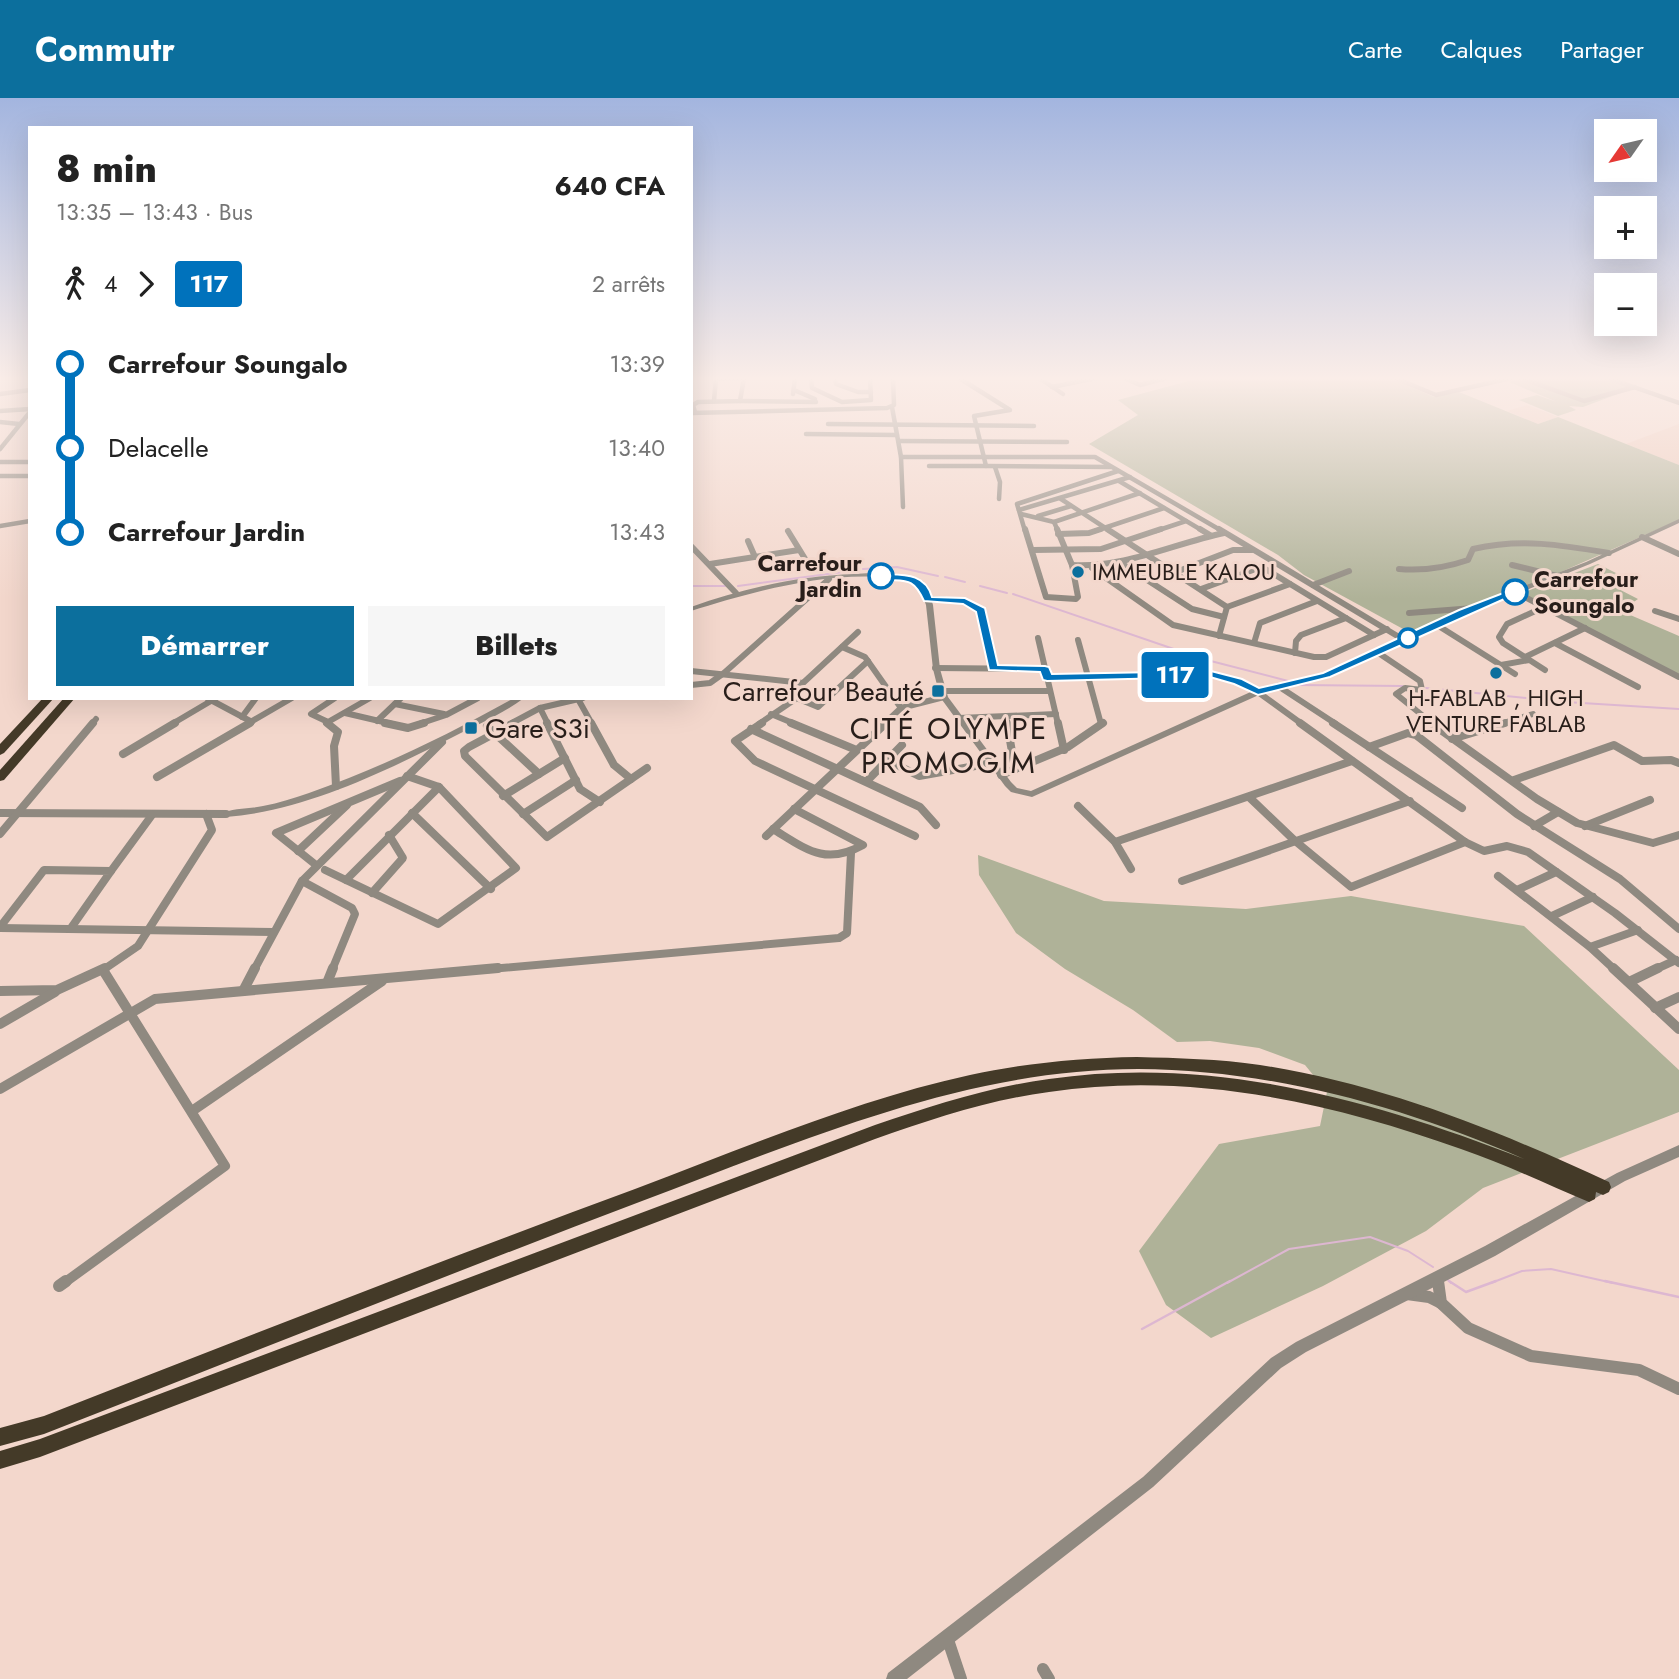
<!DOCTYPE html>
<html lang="fr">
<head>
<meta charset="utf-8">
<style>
	:root { --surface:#fff; --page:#f6f6f6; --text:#222; --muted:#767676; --accent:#0c6f9d }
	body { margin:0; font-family:Jost,sans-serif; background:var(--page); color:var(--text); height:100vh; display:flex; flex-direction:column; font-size:26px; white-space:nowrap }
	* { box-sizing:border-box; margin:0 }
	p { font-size:23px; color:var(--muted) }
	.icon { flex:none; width:38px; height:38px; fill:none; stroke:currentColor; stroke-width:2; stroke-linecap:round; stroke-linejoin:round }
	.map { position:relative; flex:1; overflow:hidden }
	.drawer { position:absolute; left:28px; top:28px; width:665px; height:574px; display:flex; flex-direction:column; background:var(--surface); border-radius:0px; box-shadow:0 7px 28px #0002 }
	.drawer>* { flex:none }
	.badge { padding:0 14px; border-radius:5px; font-size:24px; line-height:46px }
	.needle { width:46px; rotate:236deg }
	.fabs { position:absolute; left:1594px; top:21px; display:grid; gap:14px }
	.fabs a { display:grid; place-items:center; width:63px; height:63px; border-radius:0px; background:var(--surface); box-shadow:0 7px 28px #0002; font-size:35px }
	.map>.badge { position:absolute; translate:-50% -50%; box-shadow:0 0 0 4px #fff }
	.legs { display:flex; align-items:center; gap:10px; height:77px; padding:0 28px; font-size:23px }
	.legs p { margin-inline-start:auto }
	.head { display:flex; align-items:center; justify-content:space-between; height:119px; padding:0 28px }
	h1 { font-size:38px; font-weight:800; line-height:52px }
	.action { display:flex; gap:14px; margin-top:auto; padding:14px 28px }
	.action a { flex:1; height:80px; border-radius:0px; background:var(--accent); color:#fff; font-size:28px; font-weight:800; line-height:80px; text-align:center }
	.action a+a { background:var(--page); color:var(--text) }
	ul { padding:0 28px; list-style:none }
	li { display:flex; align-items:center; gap:24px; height:84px; font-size:26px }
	li i { display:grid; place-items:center; width:10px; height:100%; margin:0 9px; background:currentColor }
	li i::after { content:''; width:18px; height:18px; margin:-9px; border:5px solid; border-radius:50%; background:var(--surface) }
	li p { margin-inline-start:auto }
	li:first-child i { background:linear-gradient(#0000 50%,currentColor 0) }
	li:last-child i { background:linear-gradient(currentColor 50%,#0000 0) }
	header { display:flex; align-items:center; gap:42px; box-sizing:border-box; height:98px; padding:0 35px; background:var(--accent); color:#fff }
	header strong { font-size:33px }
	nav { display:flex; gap:38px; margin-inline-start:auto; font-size:24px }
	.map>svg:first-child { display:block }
	.built { fill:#eecbbc }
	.green { fill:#afb298 }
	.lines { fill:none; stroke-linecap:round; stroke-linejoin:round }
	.stream-far1 { stroke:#ddb7d1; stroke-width:2 }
	.stream { stroke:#ddb7d1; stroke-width:2.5 }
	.minor-far4 { stroke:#8f8980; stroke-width:4.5 }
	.minor-far3 { stroke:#8f8980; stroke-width:6 }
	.minor-far2 { stroke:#8f8980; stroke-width:8 }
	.minor-far1 { stroke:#8f8980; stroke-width:10 }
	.minor { stroke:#8f8980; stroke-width:12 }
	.tertiary { fill:#8f8980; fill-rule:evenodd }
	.trunk { fill:#443a28; fill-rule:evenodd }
	.line-1 { fill:#0072bc; stroke:#fff; stroke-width:2 }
	.poi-dot { fill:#0c6f9d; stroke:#f3d7cc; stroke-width:2.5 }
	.stop-1-dot { fill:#fff; stroke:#0072bc; stroke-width:3.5 }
	.labels { text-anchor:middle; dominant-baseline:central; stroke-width:6; stroke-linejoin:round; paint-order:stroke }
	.far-stop-label { font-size:23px; font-weight:bold; fill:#281e1a; stroke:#f3d7cc; text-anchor:end }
	.far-poi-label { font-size:23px; fill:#281e1a; stroke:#f3d7cc; text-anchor:start }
	.poi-label { font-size:28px; fill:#281e1a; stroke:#f3d7cc; text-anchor:end }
	.neighbourhood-label { font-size:30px; letter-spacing:2px; fill:#281e1a; stroke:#f3d7cc }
</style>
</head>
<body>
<header>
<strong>Commutr</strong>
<nav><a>Carte</a><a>Calques</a><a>Partager</a></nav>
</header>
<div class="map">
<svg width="1679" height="1581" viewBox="0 0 1679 1581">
	<rect width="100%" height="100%" fill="#f3d7cc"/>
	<g class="built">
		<path d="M1527 307 1558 319 1538 326 1507 313Z"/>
		<path d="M1679 326V367L1626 346Z"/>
	</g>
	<g class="green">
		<path d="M1200 280H1391L1434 299 1459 294 1538 326 1558 319 1679 367V422L1416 538 1304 477 1278 457 1089 346 1138 317 1118 302Z"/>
		<path d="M1523 280H1607L1634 290 1583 309 1569 308 1576 312 1558 318 1519 302 1537 297 1557 304 1509 284Z"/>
		<path d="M1598 466 1618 476 1605 484 1638 501 1621 513 1679 538V578L1522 495Z"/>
		<path d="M978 757 1104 803 1246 811 1351 798 1524 828 1679 972V1014L1483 1090 1426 1133 1323 1188 1211 1240 1166 1207 1139 1153 1219 1046 1320 1028 1327 994 1305 967 1259 950 1210 943 1177 944 1133 912 1065 871 1016 835 979 777Z"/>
	</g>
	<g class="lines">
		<g class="stream-far1">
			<path d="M863 471 897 469 938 478"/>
			<path d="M945 479 965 484"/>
			<path d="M691 488H725"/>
			<path d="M738 488 858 472"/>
			<path d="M980 488 1007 495"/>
			<path d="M1013 496 1203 561 1292 584"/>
			<path d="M1297 587 1403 588"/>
			<path d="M1426 590 1566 604 1679 611"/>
			<path d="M1447 1181 1451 1185"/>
			<path d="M1227 1185 1289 1151 1370 1139 1408 1153 1433 1169"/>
			<path d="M1491 1185 1522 1173 1551 1171 1613 1185"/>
		</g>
		<g class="stream">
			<path d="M1449 1183 1466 1194 1496 1183"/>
			<path d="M1605 1183 1679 1199"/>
			<path d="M1142 1231 1230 1183"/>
		</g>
		<g class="minor-far4">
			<path d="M811 280 812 290 842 304 871 302 870 280"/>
			<path d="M835 280 836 286 858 294H871"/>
			<path d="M1039 280 1063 296"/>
			<path d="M1124 280 1140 287 1167 280"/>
			<path d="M1395 280 1436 297 1511 280"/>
			<path d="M1521 280 1584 303 1635 289"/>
			<path d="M1608 280 1679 305"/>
			<path d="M1052 289 1096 280"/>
			<path d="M794 292 815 301"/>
			<path d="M0 296 30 292"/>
			<path d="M793 296 795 280"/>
			<path d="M714 303 716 281 744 280"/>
			<path d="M740 303 816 304"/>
			<path d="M892 309 901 359 903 409"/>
			<path d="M0 313 30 311"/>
			<path d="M695 314 693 307 698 304 740 303 744 280"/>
			<path d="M691 315 887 310 894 307 893 280"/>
			<path d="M0 324 19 326"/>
			<path d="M828 326 1034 328"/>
			<path d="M806 336 897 337"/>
			<path d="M899 343 1067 344"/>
			<path d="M0 351 30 314"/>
			<path d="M901 359H1095L1222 433"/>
			<path d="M0 364H30"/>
			<path d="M929 368H986L974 318 1010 312 959 280"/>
			<path d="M986 368 1111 369"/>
			<path d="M995 369 1000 384 999 401"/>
			<path d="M0 378H30"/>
			<path d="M1119 383 1203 433"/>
			<path d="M1061 401 1110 433"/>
			<path d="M1019 412 1130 379"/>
			<path d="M1021 416 1054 424 1140 395"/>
			<path d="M1038 418 1071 408"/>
			<path d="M1054 424 1058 433"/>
			<path d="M0 428 30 423"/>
			<path d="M1025 433 1017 406 1118 373"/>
			<path d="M1095 433 1164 410"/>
			<path d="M1156 433 1186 423"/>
		</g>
		<g class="minor-far3">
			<path d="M1025 431 1046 499 1076 501 1078 499 1072 467 1057 431"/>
			<path d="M1107 431 1227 509"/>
			<path d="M1200 431 1210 437"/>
			<path d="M1219 431 1404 542"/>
			<path d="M788 433 807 464"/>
			<path d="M1058 436 1089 435 1101 431"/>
			<path d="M1642 439 1679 456"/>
			<path d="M748 443 755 459"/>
			<path d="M691 448 736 495"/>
			<path d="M1033 452 1101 451 1161 431"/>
			<path d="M710 466 799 452"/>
			<path d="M1072 467C1126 470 1172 446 1224 435"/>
			<path d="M1124 467 1192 511 1224 519"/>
			<path d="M1512 467 1557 478"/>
			<path d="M1262 469 1374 537"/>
			<path d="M1092 470 1173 527 1314 559H1326L1387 531"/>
			<path d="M1399 471C1423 473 1445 470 1468 462L1473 451C1521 440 1562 447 1609 455"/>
			<path d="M1176 474 1233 452H1252"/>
			<path d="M1313 487 1349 473"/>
			<path d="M1201 491 1264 468"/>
			<path d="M1515 494 1679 579"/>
			<path d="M928 501 965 503 981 513 993 570"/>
			<path d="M1544 509 1507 526 1499 539 1503 545 1545 572"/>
			<path d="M1655 513 1679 521"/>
			<path d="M1409 515 1474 510"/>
			<path d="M1437 527 1515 576"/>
			<path d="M1219 538 1227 509 1290 486"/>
			<path d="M1038 540 1058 626"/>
			<path d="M1078 542 1101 626"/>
			<path d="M1254 545 1260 525 1317 503"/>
			<path d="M1555 545 1638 589"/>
			<path d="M842 549 865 559 901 610"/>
			<path d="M1377 554 1420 583 1422 592 1405 590 1396 596 1433 626"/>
			<path d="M1295 555 1296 543 1301 537 1346 520"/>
			<path d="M1525 559 1585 530"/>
			<path d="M1501 567 1529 562"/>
			<path d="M935 570 1045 571"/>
			<path d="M691 573 803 585 858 534"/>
			<path d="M1047 580 1211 576 1251 589 1302 626"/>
			<path d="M691 587 710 585 724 575 829 481"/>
			<path d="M1278 588 1336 626"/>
			<path d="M941 593H1050"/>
			<path d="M782 594 818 609 868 563"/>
			<path d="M207 600 252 624"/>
			<path d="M335 600 311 616 328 624 370 600"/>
			<path d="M578 601 592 626"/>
			<path d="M395 606 444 616"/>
			<path d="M540 610 548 626"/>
			<path d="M345 615 392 626"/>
			<path d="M771 616 795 626"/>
			<path d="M1006 618 1007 626"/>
			<path d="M242 619 256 600"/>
			<path d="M959 620 1056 616"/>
			<path d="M377 623 401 600"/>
			<path d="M92 626 96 621"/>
			<path d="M172 626 216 600"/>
			<path d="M247 626 292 600"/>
			<path d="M419 626 446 617 478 600"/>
			<path d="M510 626 540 610 583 600"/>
			<path d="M759 626 797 600"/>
			<path d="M884 626 901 610 944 599"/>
			<path d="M1500 626 1533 616"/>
		</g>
		<g class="minor-far2">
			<path d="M327 625 338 634 334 648 336 688"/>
			<path d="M385 625 408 630 424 625"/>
			<path d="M514 625 469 649 464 653 465 658 547 739 647 670"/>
			<path d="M547 625 580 691 600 704"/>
			<path d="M591 625 614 667 631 681"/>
			<path d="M762 625 735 643 755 663 915 738"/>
			<path d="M791 625 854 651"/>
			<path d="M1007 625 1015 671"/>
			<path d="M1058 625 1064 652"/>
			<path d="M1300 625 1465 744 1484 753 1507 748 1528 754 1615 815 1679 865"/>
			<path d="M1333 625 1462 710"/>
			<path d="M1431 625 1537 701 1577 725 1653 745 1679 737"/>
			<path d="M487 628 539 676"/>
			<path d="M751 631 920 709 936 727"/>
			<path d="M1452 641 1505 625"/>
			<path d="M1369 649 1408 635 1416 637 1517 716 1620 781 1679 831"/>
			<path d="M123 656 175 625"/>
			<path d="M887 662 919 678 992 665"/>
			<path d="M1001 677 1068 649 1103 625"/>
			<path d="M157 679 250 625"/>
			<path d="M1514 682 1614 647 1642 663 1671 662 1679 665"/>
			<path d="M867 683 902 647"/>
			<path d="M503 698 565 660"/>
			<path d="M1249 699 1294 742 1351 789 1465 744"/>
			<path d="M1078 708 1115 744 1131 771"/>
			<path d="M0 715 226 716"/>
			<path d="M412 715 491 791"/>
			<path d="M523 716 576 682"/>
			<path d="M1534 728 1558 714"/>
			<path d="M1585 728 1650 702"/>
			<path d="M773 731C806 751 825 768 863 747L794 711"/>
			<path d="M0 736 93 625"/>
			<path d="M766 738 886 625"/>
			<path d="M1115 744 1352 663"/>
			<path d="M298 753 347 707"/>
			<path d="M316 767 276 735 400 683"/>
			<path d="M325 772 438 826 516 770 439 689 407 678"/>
			<path d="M111 773 152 717"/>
			<path d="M1498 778 1590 849 1615 872"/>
			<path d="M346 782 439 689"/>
			<path d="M302 783 352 810 355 816 332 872"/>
			<path d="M1182 783 1410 703"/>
			<path d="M1517 792 1556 774"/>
			<path d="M372 795 403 760 389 737"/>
			<path d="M1552 818 1593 799"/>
			<path d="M0 829 44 772 111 773 71 830"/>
			<path d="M0 830 273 834"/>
			<path d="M1590 849 1638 832"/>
			<path d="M103 872 138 848 212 732 206 716"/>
			<path d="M254 872 302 783 442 644"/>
			<path d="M479 872 839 840 847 835 851 755"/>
			<path d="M1654 872 1676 862"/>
		</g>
		<g class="minor-far1">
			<path d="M1613 870 1679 931"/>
			<path d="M1629 884 1658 870"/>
			<path d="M327 885 333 870"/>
			<path d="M0 893 57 892 105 870"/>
			<path d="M243 893 255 870"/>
			<path d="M1655 910 1679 899"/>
			<path d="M0 926 55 894"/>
			<path d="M0 991 155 901 498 870"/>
			<path d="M192 1013 382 883"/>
			<path d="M1438 1179 1439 1185"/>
			<path d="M64 1185 225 1068 103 872"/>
		</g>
		<g class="minor">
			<path d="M1438 1183 1441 1205 1468 1230 1531 1258 1639 1272 1679 1291"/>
			<path d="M59 1188 66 1183"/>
			<path d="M1407 1196 1429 1199 1441 1205"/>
			<path d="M947 1539 961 1581"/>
			<path d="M1043 1571 1049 1581"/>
		</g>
		<g class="tertiary">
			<path d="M1679 421V425L1590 466 1465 517 1330 579 1261 596 1032 699 1011 694 1005 688 940 599 933 571 926 507 918 485C849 466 758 492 691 513V509C743 490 799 478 854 476 870 475 887 474 903 477 910 478 917 481 923 483L929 494 933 507 940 571 948 599 1011 684 1017 690 1031 693 1255 592 1324 575 1459 513 1586 464Z"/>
			<path d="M514 600H524C503 616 476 627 453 639 384 674 304 713 226 719L222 716C230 710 251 711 263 708 279 705 294 700 309 695 380 670 448 637 514 600Z"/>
			<path d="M1679 1047V1059L1625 1083 1495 1158 1306 1254 1281 1270 1153 1389 907 1581H886L888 1575 1143 1379 1271 1260 1296 1244 1485 1148 1617 1075Z"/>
		</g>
		<g class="trunk">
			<path d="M43 600H54L4 655 0 657V646Z"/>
			<path d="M64 600H75L4 682 0 683V672Z"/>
			<path d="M1137 959C1178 960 1219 961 1260 967 1382 986 1497 1032 1609 1084L1611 1089 1609 1094 1603 1097 1596 1094 1595 1101 1589 1104C1546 1086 1505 1066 1461 1051 1330 1004 1189 973 1049 994 989 1002 932 1021 875 1041L40 1359 0 1371V1353L40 1341 875 1027C932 1008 989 989 1049 981 1212 957 1373 1002 1524 1061 1401 1008 1273 972 1138 971 963 971 803 1043 642 1103 442 1179 243 1258 44 1336L0 1348V1330L44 1318C241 1241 437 1164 635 1091 745 1050 855 1002 970 977 1025 965 1081 960 1137 959Z"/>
		</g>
	</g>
	<linearGradient id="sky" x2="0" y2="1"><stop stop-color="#a3b5df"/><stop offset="0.56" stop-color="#faede8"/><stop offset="1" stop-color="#faede8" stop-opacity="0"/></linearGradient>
	<rect width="1679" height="501" fill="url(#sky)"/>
	<path class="line-1" d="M881 476C902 477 925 474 932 499L965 500 985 510 998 567 1045 568 1049 569 1052 576 1211 573 1242 581 1259 590 1323 575 1459 512 1511 492 1520 494 1330 579 1258 597 1234 586 1210 579 1047 583 1043 582 1040 574 989 572 976 514 963 506 924 503C912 476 904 485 877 481L876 478Z"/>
	<g class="poi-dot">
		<circle cx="1078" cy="474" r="7"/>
		<circle cx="1496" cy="575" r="7"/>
		<rect x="931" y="586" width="14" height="14" rx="3.5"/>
		<rect x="464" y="623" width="14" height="14" rx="3.5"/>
	</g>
	<g class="stop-1-dot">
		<circle cx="881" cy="478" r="12"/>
		<circle cx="1515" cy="494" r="12"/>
		<circle cx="1408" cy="540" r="9"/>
	</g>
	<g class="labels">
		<g class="far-stop-label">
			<text x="862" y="465">Carrefour<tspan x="862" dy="26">Jardin</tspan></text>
			<text x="1534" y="481" text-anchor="start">Carrefour<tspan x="1534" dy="26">Soungalo</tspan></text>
		</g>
		<g class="far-poi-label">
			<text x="1092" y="474">IMMEUBLE KALOU</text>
			<text x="1496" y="600" text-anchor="middle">H-FABLAB , HIGH<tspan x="1496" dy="26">VENTURE FABLAB</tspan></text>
		</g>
		<g class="poi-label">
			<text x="924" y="593">Carrefour Beauté</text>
			<text x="485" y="630" text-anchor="start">Gare S3i</text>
		</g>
		<g class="neighbourhood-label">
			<text x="949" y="630">CITÉ OLYMPE<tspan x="949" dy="34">PROMOGIM</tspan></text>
		</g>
	</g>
</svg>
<div class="fabs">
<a><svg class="needle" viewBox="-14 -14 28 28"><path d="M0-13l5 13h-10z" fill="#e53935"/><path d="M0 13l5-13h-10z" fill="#767676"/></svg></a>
<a>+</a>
<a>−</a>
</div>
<b class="badge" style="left:1175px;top:577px;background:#0072bc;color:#fff">117</b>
<section class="drawer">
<div class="head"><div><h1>8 min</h1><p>13:35 – 13:43 · Bus</p></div><b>640 CFA</b></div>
<div class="legs"><svg class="icon" aria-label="walk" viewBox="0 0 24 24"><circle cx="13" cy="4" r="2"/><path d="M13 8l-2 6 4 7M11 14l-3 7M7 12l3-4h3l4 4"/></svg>4<svg class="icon" aria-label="forward" viewBox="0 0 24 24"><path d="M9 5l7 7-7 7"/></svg><b class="badge" style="background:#0072bc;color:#fff">117</b><p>2 arrêts</p></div>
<ul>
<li><i style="color:#0072bc"></i><b>Carrefour Soungalo</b><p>13:39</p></li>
<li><i style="color:#0072bc"></i><span>Delacelle</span><p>13:40</p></li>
<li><i style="color:#0072bc"></i><b>Carrefour Jardin</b><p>13:43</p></li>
</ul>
<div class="action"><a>Démarrer</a><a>Billets</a></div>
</section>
</div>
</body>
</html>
